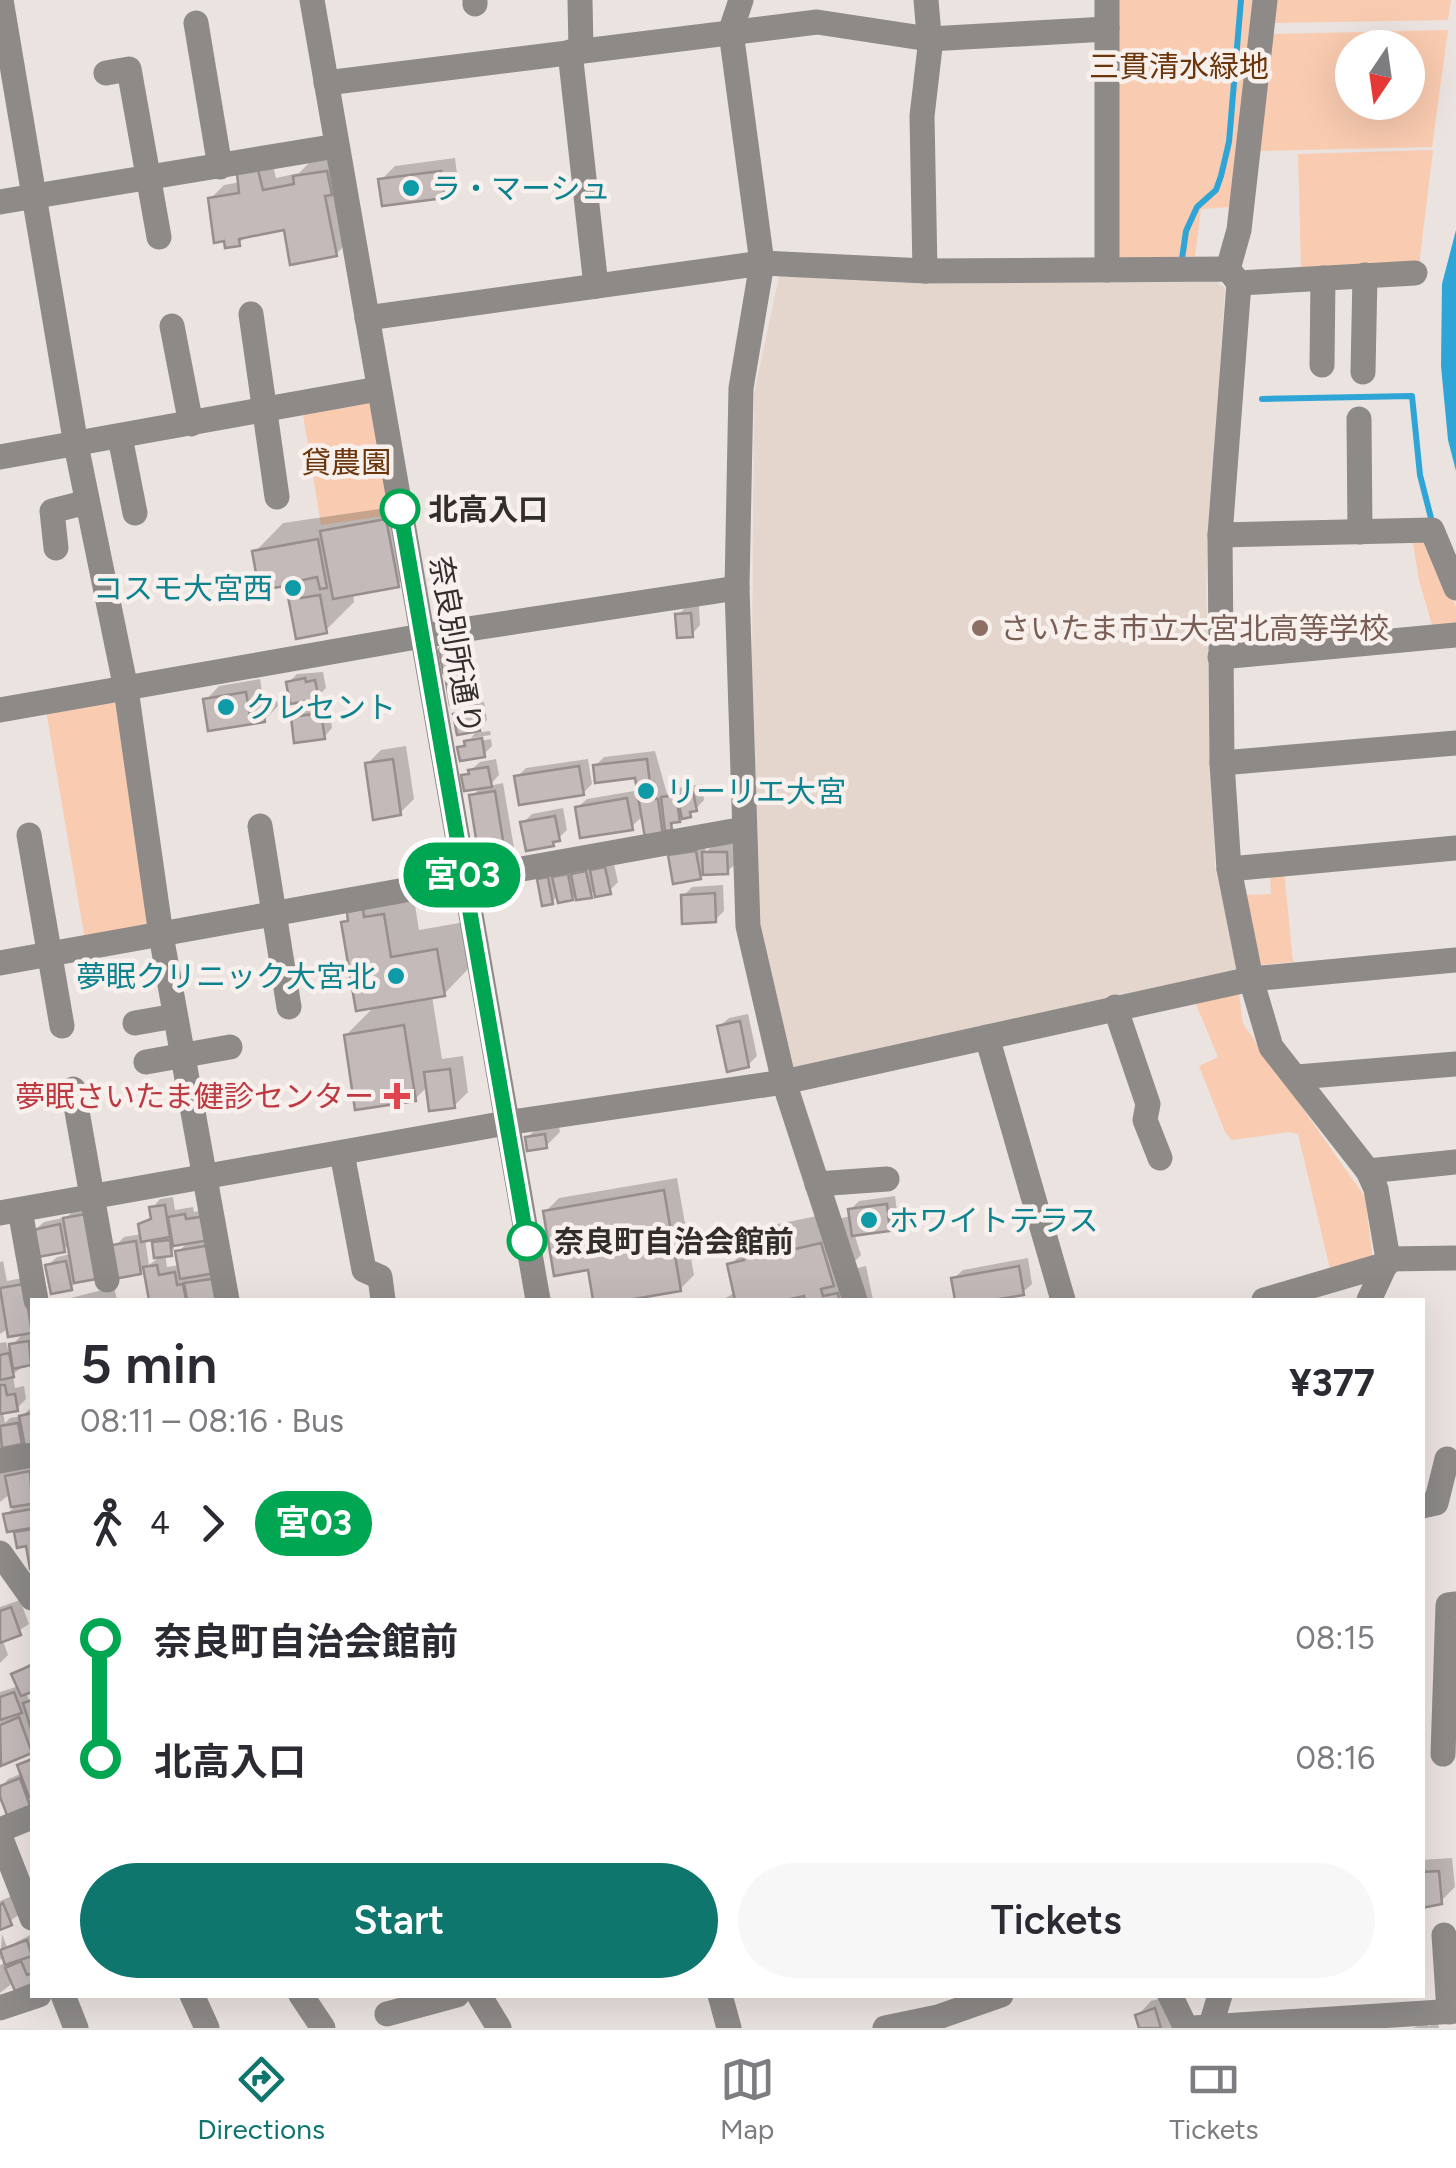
<!DOCTYPE html>
<html lang="en">
<head>
<meta charset="utf-8">
<style>
	:root { --surface:#fff; --page:#f7f7f7; --text:#2b2b33; --muted:#7c7c81; --line:#e1e1e2; --accent:#0f766e }
	body { margin:0; font-family:Figtree,"Noto Sans JP",sans-serif; background:var(--page); color:var(--text); height:100vh; display:flex; flex-direction:column; font-size:38px; white-space:nowrap }
	* { box-sizing:border-box; margin:0 }
	p { font-size:32px; color:var(--muted) }
	.icon { flex:none; width:55px; height:55px; fill:none; stroke:currentColor; stroke-width:2; stroke-linecap:round; stroke-linejoin:round }
	.map { position:relative; flex:1; overflow:hidden }
	.sheet { position:absolute; left:30px; top:1298px; width:1395px; height:700px; display:flex; flex-direction:column; background:var(--surface); border-radius:0px; box-shadow:0 10px 40px #0002 }
	.sheet>* { flex:none }
	.badge { padding:0 20px; border-radius:32px; font-size:35px; line-height:65px }
	.needle { width:65px; rotate:193deg }
	.tools { position:absolute; left:1335px; top:30px; display:grid; gap:20px }
	.tools a { display:grid; place-items:center; width:90px; height:90px; border-radius:50%; background:var(--surface); box-shadow:0 10px 40px #0002; font-size:50px }
	.map>.badge { position:absolute; translate:-50% -50%; box-shadow:0 0 0 5px #fff }
	.legs { display:flex; align-items:center; gap:15px; height:110px; padding:0 50px; font-size:32px }
	.legs p { margin-inline-start:auto }
	.headline { display:flex; align-items:center; justify-content:space-between; height:170px; padding:0 50px }
	h1 { font-size:55px; font-weight:600; line-height:75px }
	.action { display:flex; gap:20px; margin-top:auto; padding:20px 50px }
	.action a { flex:1; height:115px; border-radius:60px; background:var(--accent); color:#fff; font-size:40px; font-weight:600; line-height:115px; text-align:center }
	.action a+a { background:var(--page); color:var(--text) }
	ul { padding:0 50px; list-style:none }
	li { display:flex; align-items:center; gap:35px; height:120px; font-size:38px }
	li i { display:grid; place-items:center; width:15px; height:100%; margin:0 12px; background:currentColor }
	li i::after { content:''; width:25px; height:25px; margin:-12px; border:8px solid; border-radius:50%; background:var(--surface) }
	li p { margin-inline-start:auto }
	li:first-child i { background:linear-gradient(#0000 50%,currentColor 0) }
	li:last-child i { background:linear-gradient(currentColor 50%,#0000 0) }
	.tab-bar { display:flex; justify-content:space-around; align-items:center; height:140px; border-top:2px solid var(--line); background:var(--surface); font-size:28px; color:var(--muted) }
	.tab-bar a { display:grid; justify-items:center; gap:5px }
	.tab-bar .selected { color:var(--accent) }
	.map>svg:first-child { display:block }
	.built { fill:#e5d6cd }
	.green { fill:#f9cbb0; fill-rule:evenodd }
	.water { fill:#2ea5d6 }
	.shadow { fill:#0003; fill-rule:evenodd }
	.lines { fill:none; stroke-linecap:round; stroke-linejoin:round }
	.stream { stroke:#2ea5d6; stroke-width:6 }
	.building { fill:#c3bab9; stroke:#978e8d; stroke-width:2.5 }
	.minor { stroke:#8d8a88; stroke-width:25 }
	.line-1-casing { stroke:#fff; stroke-width:22 }
	.line-1 { stroke:#00a651; stroke-width:15 }
	.culture-dot { fill:#0f9aa8; stroke:#f8f0ec; stroke-width:4 }
	.stop-1-dot { fill:#fff; stroke:#00a651; stroke-width:5 }
	.education-dot { fill:#8d6e63; stroke:#f8f0ec; stroke-width:4 }
	.health-dot { fill:#e0444e; stroke:#f8f0ec; stroke-width:4 }
	.labels { text-anchor:middle; dominant-baseline:central; stroke-width:9; stroke-linejoin:round; paint-order:stroke }
	.park-label { font-size:30px; fill:#6c360c; stroke:#f8f0ec }
	.culture-label { font-size:30px; fill:#0d838f; stroke:#f8f0ec; text-anchor:start }
	.stop-label { font-size:30px; font-weight:bold; fill:#312e2c; stroke:#f8f0ec; text-anchor:start }
	.education-label { font-size:30px; fill:#785e54; stroke:#f8f0ec; text-anchor:start }
	.street-label { font-size:30px; fill:#312e2c; stroke:#f8f0ec }
	.health-label { font-size:30px; fill:#be3a42; stroke:#f8f0ec; text-anchor:end }
</style>
</head>
<body>
<div class="map">
<svg width="1456" height="2028" viewBox="0 0 1456 2028">
	<rect width="100%" height="100%" fill="#ebe3df"/>
	<path class="built" d="M785 274 933 284 1214 279 1225 288 1206 582 1215 868 1238 965 1233 974 805 1071 792 1067 761 933 752 674 754 393 779 277Z"/>
	<g class="green">
		<path d="M1113 0H1252L1231 207 1201 209 1195 256 1119 260Z"/>
		<path d="M1270 0H1451L1448 20 1275 23Z"/>
		<path d="M1448 30 1432 147 1257 151 1273 34ZM1352 48H1408V102H1352Z"/>
		<path d="M1433 150 1419 265 1301 269 1298 154Z"/>
		<path d="M372 401 391 515 321 525 302 408Z"/>
		<path d="M1412 538 1431 542 1456 608V630L1434 632 1419 580Z"/>
		<path d="M118 697 156 927 85 940 46 710Z"/>
		<path d="M1284 871 1293 962 1259 965 1245 895 1271 894 1270 873Z"/>
		<path d="M1238 987 1243 1024 1365 1197 1373 1261 1331 1273 1298 1134 1289 1132 1232 1140 1225 1132 1199 1066 1218 1057 1193 997Z"/>
	</g>
	<path class="water" d="M1456 230V471L1448 440 1441 366 1442 284Z"/>
	<g class="shadow">
		<path d="M271 157 276 178 299 173 309 163 341 158 350 240 336 254 286 227 247 235 239 243 210 199 224 185 241 182Z"/>
		<path d="M455 158 458 182 444 196 381 180 395 166Z"/>
		<path d="M400 506 412 571 398 584 353 593 354 602 326 630 288 583 255 552 283 523Z"/>
		<path d="M699 605 700 625 692 634 678 615 687 606Z"/>
		<path d="M470 640 474 658 465 666 446 644Z"/>
		<path d="M323 672 326 688 317 697 288 683 297 674Z"/>
		<path d="M457 673H475L478 691 469 700 449 682Z"/>
		<path d="M260 679 264 704 277 701 278 706 264 720 210 728 206 700 219 686Z"/>
		<path d="M484 702 487 720 478 729 455 715 464 706Z"/>
		<path d="M329 705 332 728 324 737 293 718 302 709Z"/>
		<path d="M490 731 491 735 471 738 475 733Z"/>
		<path d="M491 739 492 746 483 755 460 748 464 744Z"/>
		<path d="M406 746 414 799 400 813 367 764 381 750Z"/>
		<path d="M655 751 667 794 672 789 702 784 704 800 690 815 683 816 662 834 644 815 631 827 578 807 587 799 640 790 637 775 595 766 604 757Z"/>
		<path d="M496 759 499 775 489 786 503 783 514 848 505 857 472 796 482 786 464 776 480 762Z"/>
		<path d="M588 759 592 784 583 793 517 777 526 768Z"/>
		<path d="M563 808 567 830 552 844 523 823 532 814Z"/>
		<path d="M704 843 706 852 714 844H735L736 863 727 872 704 873 700 877 671 856Z"/>
		<path d="M613 860 618 882 609 891 596 889 590 895 578 892 572 898 558 895 552 902 540 880 548 871 556 869 557 875 564 869Z"/>
		<path d="M723 885 724 911 715 920 683 896 692 887Z"/>
		<path d="M412 887 419 930 465 922 472 965 444 994 432 996 442 1059 463 1056 468 1092 454 1106 428 1086 415 1099 346 1035 376 1005 343 923 350 916Z"/>
		<path d="M748 1014 757 1056 748 1065 720 1026 729 1018Z"/>
		<path d="M558 1121 560 1132 546 1146 528 1137 542 1123Z"/>
		<path d="M677 1178 694 1275 680 1289 596 1300 590 1267 545 1212 559 1198Z"/>
		<path d="M895 1196 898 1219 889 1228 854 1233 861 1255 845 1271 866 1266 873 1300H808L807 1293 778 1300H722L736 1292 730 1265 773 1225 817 1216 819 1223 851 1216 850 1210 859 1201Z"/>
		<path d="M173 1197 175 1210 193 1207 194 1212 214 1208 224 1261 205 1300H152L146 1266 140 1272 115 1246 124 1237 142 1234 141 1225 153 1215 152 1208 160 1199ZM162 1236 155 1243 157 1259 149 1265 145 1239ZM189 1241 178 1252 180 1265 167 1267 165 1254 174 1249V1244Z"/>
		<path d="M95 1207 78 1280 70 1288 48 1265 57 1257 71 1254 70 1244 64 1249 35 1230 44 1222 67 1217 74 1210Z"/>
		<path d="M1028 1258 1032 1284 1023 1292 958 1300 954 1278 963 1270Z"/>
		<path d="M3 1261 7 1281 32 1276V1329L27 1335 32 1334V1360L13 1374 15 1388 24 1386 26 1399 17 1408 3 1412 5 1423 10 1418 22 1416 32 1407V1443L26 1437 21 1441 7 1444 0 1451V1343L6 1342 8 1349 25 1332 9 1328 0 1334V1262Z"/>
		<path d="M114 1287 117 1300H63Z"/>
		<path d="M0 1465H32V1566L28 1543 19 1545 15 1528 6 1515 13 1508 11 1493 0 1502Z"/>
		<path d="M20 1600 29 1624 3 1641 8 1655 0 1663V1607Z"/>
		<path d="M32 1662V1689L26 1692 29 1700 32 1697V1750L3 1763 0 1721 5 1716 0 1718V1692L19 1686 14 1674Z"/>
		<path d="M32 1756V1807L0 1790 8 1779 23 1773 20 1766Z"/>
		<path d="M1452 1858 1455 1887 1441 1901 1422 1906V1860Z"/>
		<path d="M12 1896 20 1914 0 1928V1901Z"/>
		<path d="M2 1934 7 1947 32 1934V1981L16 1988 14 1982 0 1993V1965L7 1962 5 1956 0 1960Z"/>
		<path d="M1169 1996 1179 2028H1142L1138 2015 1151 2001Z"/>
		<path d="M1427 2022 1428 2026 1438 2024 1439 2028H1413Z"/>
	</g>
	<g class="lines">
		<g class="stream">
			<path d="M1182 259 1186 231 1197 207 1216 190 1221 176 1229 142 1241 0"/>
			<path d="M1262 399 1412 396 1420 475 1431 518"/>
		</g>
	</g>
	<g class="building">
		<path d="M258 170 263 190 294 184 293 176 327 171 332 195 325 196 337 256 290 265 284 230 239 239 240 246 225 248 224 241 214 243 208 198 239 193 237 173Z"/>
		<path d="M441 171 445 198 382 206 378 179Z"/>
		<path d="M386 519 399 587 333 599 320 531Z"/>
		<path d="M318 539 327 588 320 589 317 577 298 581 301 598 320 595 327 633 296 639 286 586 259 590 252 551Z"/>
		<path d="M691 613 693 637 677 638 675 614Z"/>
		<path d="M456 641 457 648 462 647 466 669 443 673 439 650 444 643Z"/>
		<path d="M305 678 306 682 315 680 319 699 290 704 286 682Z"/>
		<path d="M459 679 467 680 470 702 450 705 446 681Z"/>
		<path d="M246 692 250 716 264 714 265 722 208 731 203 699Z"/>
		<path d="M476 710 480 731 457 735 453 714Z"/>
		<path d="M321 713 325 739 294 743 291 717Z"/>
		<path d="M482 738 485 757 460 761 457 747 465 746 464 741Z"/>
		<path d="M393 759 401 815 373 820 365 763Z"/>
		<path d="M647 759 650 783 653 782 656 799H658L663 836 645 838 635 778 595 783 593 765Z"/>
		<path d="M579 766 584 795 519 805 514 776Z"/>
		<path d="M488 767 492 787 464 791 461 775 469 774 468 770Z"/>
		<path d="M495 791 506 859 480 864 469 795Z"/>
		<path d="M693 792 697 811 690 812 691 817 682 819 677 795Z"/>
		<path d="M676 795 680 822 671 823 672 830 665 831 661 797Z"/>
		<path d="M627 798 633 830 580 838 575 807Z"/>
		<path d="M555 816 560 841 553 842 554 846 526 851 520 822Z"/>
		<path d="M696 851 701 879 673 884 668 855Z"/>
		<path d="M702 852H727L728 874 703 875Z"/>
		<path d="M605 867 611 894 595 897 590 870Z"/>
		<path d="M586 871 592 898 576 900 571 874Z"/>
		<path d="M568 874 573 900 558 903 552 877Z"/>
		<path d="M548 877 553 904 542 906 537 879Z"/>
		<path d="M715 893 716 922 682 924 681 895Z"/>
		<path d="M363 909 364 917 384 914 391 957 437 949 445 996 356 1011 341 922 348 921 347 912Z"/>
		<path d="M740 1021 749 1067 727 1072 717 1026Z"/>
		<path d="M404 1025 416 1101 355 1110 344 1035Z"/>
		<path d="M450 1069 455 1108 429 1111 424 1072Z"/>
		<path d="M545 1134 547 1148 527 1151 525 1137Z"/>
		<path d="M664 1190 681 1291 628 1300H593L588 1270 554 1276 543 1211Z"/>
		<path d="M887 1204 890 1231 852 1236 848 1209Z"/>
		<path d="M165 1205 170 1237 141 1242 138 1224 151 1219 149 1207Z"/>
		<path d="M86 1214 97 1279 74 1283 63 1218Z"/>
		<path d="M185 1214 186 1219 206 1216 210 1240 173 1246 168 1217Z"/>
		<path d="M60 1224 65 1252 38 1257 33 1230Z"/>
		<path d="M170 1240 172 1256 154 1258 152 1242Z"/>
		<path d="M136 1241 141 1274 114 1279 112 1245Z"/>
		<path d="M789 1243 791 1250 821 1243 834 1286 821 1289 823 1296 838 1293 839 1300H805L804 1296 786 1300H735L727 1264 744 1260 742 1253Z"/>
		<path d="M211 1245 216 1273 180 1279 175 1251Z"/>
		<path d="M66 1261 72 1290 51 1294 45 1265Z"/>
		<path d="M157 1265 159 1275 175 1272 177 1285 183 1284 186 1300H149L143 1267Z"/>
		<path d="M1019 1266 1024 1295 993 1300H955L951 1278Z"/>
		<path d="M218 1278 221 1300H187L184 1283Z"/>
		<path d="M24 1284 32 1333 8 1337 0 1288Z"/>
		<path d="M29 1341 31 1365 13 1369 9 1344Z"/>
		<path d="M9 1353 14 1377 0 1380V1355Z"/>
		<path d="M0 1385H5L7 1395 15 1394 18 1411 0 1414Z"/>
		<path d="M32 1413V1446L25 1447 19 1416Z"/>
		<path d="M18 1423 22 1444 2 1448 0 1426Z"/>
		<path d="M30 1471 32 1504 11 1507 5 1476Z"/>
		<path d="M32 1509V1528L7 1532 3 1514Z"/>
		<path d="M32 1529V1568L30 1569 26 1546 17 1548 14 1532Z"/>
		<path d="M11 1607 21 1635 0 1643V1611Z"/>
		<path d="M32 1665V1692L21 1696 11 1674Z"/>
		<path d="M14 1692 22 1713 0 1720V1697Z"/>
		<path d="M32 1700V1732L23 1703Z"/>
		<path d="M19 1717 32 1753 1 1766 0 1725Z"/>
		<path d="M32 1759V1796L29 1797 17 1765Z"/>
		<path d="M20 1778 32 1811 9 1820 0 1797V1786Z"/>
		<path d="M1439 1871 1442 1904 1422 1908V1872Z"/>
		<path d="M3 1903 12 1925 0 1930V1905Z"/>
		<path d="M27 1940 32 1956 5 1965 0 1950Z"/>
		<path d="M21 1961 27 1975 32 1973V1984L15 1991 5 1968Z"/>
		<path d="M1155 2008 1161 2028H1139L1135 2015Z"/>
	</g>
	<g class="lines">
		<g class="minor">
			<path d="M1 0 76 445 126 689 161 935 227 1300"/>
			<path d="M312 0 538 1300"/>
			<path d="M475 0V4"/>
			<path d="M580 0 581 50"/>
			<path d="M741 0 731 30 733 47 762 263 741 388 737 588 748 926 784 1082 855 1300"/>
			<path d="M1107 0V270"/>
			<path d="M196 23 220 167"/>
			<path d="M570 52 596 286"/>
			<path d="M106 73 129 69 159 237"/>
			<path d="M326 83 817 22 929 39 1107 29"/>
			<path d="M0 202 337 146"/>
			<path d="M1228 269 1239 230 1265 0"/>
			<path d="M925 271 922 116 930 47 926 0"/>
			<path d="M1239 283 1415 273"/>
			<path d="M251 314 277 497"/>
			<path d="M367 318 762 263 925 271 1228 269 1239 283 1220 535 1222 763 1229 869 1251 979 1271 1047 1368 1171 1376 1189 1388 1259 1369 1300"/>
			<path d="M172 326 191 424"/>
			<path d="M1322 365 1323 278"/>
			<path d="M1363 372 1365 275"/>
			<path d="M1359 419 1360 532"/>
			<path d="M120 437 135 513"/>
			<path d="M0 457 378 389"/>
			<path d="M1220 535 1432 530 1456 588"/>
			<path d="M56 548 52 511 87 502"/>
			<path d="M1220 657 1456 635"/>
			<path d="M0 710 422 636 737 588"/>
			<path d="M1222 763 1456 743"/>
			<path d="M260 826 289 1007"/>
			<path d="M29 835 62 1026"/>
			<path d="M1229 869 1456 848"/>
			<path d="M0 963 744 829"/>
			<path d="M1115 1007 1148 1104 1145 1120 1160 1158"/>
			<path d="M135 1023 175 1016"/>
			<path d="M987 1037 1063 1300"/>
			<path d="M146 1062 230 1047"/>
			<path d="M1297 1077 1456 1064"/>
			<path d="M73 1089 107 1280"/>
			<path d="M342 1153 364 1270 380 1277 383 1300"/>
			<path d="M1368 1171 1456 1162"/>
			<path d="M817 1184 887 1179"/>
			<path d="M20 1210 36 1300"/>
			<path d="M0 1213 506 1123 784 1082 1251 979 1456 960"/>
			<path d="M1388 1259 1456 1258"/>
			<path d="M1264 1300 1387 1264"/>
			<path d="M0 1461 32 1455"/>
			<path d="M1422 1506 1436 1503 1447 1459"/>
			<path d="M0 1553 32 1598"/>
			<path d="M1443 1754 1448 1605 1456 1604"/>
			<path d="M0 1830 32 1817"/>
			<path d="M0 1836 32 1918"/>
			<path d="M1444 1935 1449 2012"/>
			<path d="M63 1995 76 2028"/>
			<path d="M192 1995 207 2028"/>
			<path d="M301 1995 323 2028"/>
			<path d="M479 1995 499 2028"/>
			<path d="M720 1995 729 2028"/>
			<path d="M1170 1995 1186 2028"/>
			<path d="M0 2008 39 1995"/>
			<path d="M387 2014 457 1995"/>
			<path d="M1211 2025 1220 1995"/>
			<path d="M885 2028 938 2017 1001 1995"/>
			<path d="M1193 2028 1456 2011"/>
		</g>
	</g>
	<g class="lines">
		<defs>
			<path id="line-1" d="M400 509 527 1241"/>
		</defs>
		<use href="#line-1" class="line-1-casing"/>
		<use href="#line-1" class="line-1"/>
	</g>
	<g class="culture-dot">
		<circle cx="411" cy="188" r="10"/>
		<circle cx="293" cy="588" r="10"/>
		<circle cx="226" cy="707" r="10"/>
		<circle cx="646" cy="791" r="10"/>
		<circle cx="396" cy="976" r="10"/>
		<circle cx="869" cy="1220" r="10"/>
	</g>
	<g class="stop-1-dot">
		<circle cx="400" cy="509" r="18"/>
		<circle cx="527" cy="1241" r="18"/>
	</g>
	<circle class="education-dot" cx="980" cy="628" r="10"/>
	<path class="health-dot" d="M392 1081h10v10h10v10h-10v10h-10v-10h-10v-10h10z"/>
	<g class="labels">
		<g class="park-label">
			<text x="1179" y="66">三貫清水緑地</text>
			<text x="346" y="462">貸農園</text>
		</g>
		<g class="culture-label">
			<text x="431" y="188">ラ・マーシュ</text>
			<text x="273" y="588" text-anchor="end">コスモ大宮西</text>
			<text x="246" y="707">クレセント</text>
			<text x="666" y="791">リーリエ大宮</text>
			<text x="376" y="976" text-anchor="end">夢眠クリニック大宮北</text>
			<text x="889" y="1220">ホワイトテラス</text>
		</g>
		<g class="stop-label">
			<text x="428" y="509">北高入口</text>
			<text x="554" y="1241">奈良町自治会館前</text>
		</g>
		<g class="education-label">
			<text x="1000" y="628">さいたま市立大宮北高等学校</text>
		</g>
		<g class="street-label">
			<text transform="translate(456 645) rotate(80)">奈良別所通り</text>
		</g>
		<g class="health-label">
			<text x="374" y="1096">夢眠さいたま健診センター</text>
		</g>
	</g>
</svg>
<div class="tools">
<a><svg class="needle" viewBox="-14 -14 28 28"><path d="M0-13l5 13h-10z" fill="#e53935"/><path d="M0 13l5-13h-10z" fill="#7c7c81"/></svg></a>
</div>
<b class="badge" style="left:462px;top:875px;background:#00a651;color:#fff">宮03</b>
<section class="sheet">
<div class="headline"><div><h1>5 min</h1><p>08:11 – 08:16 · Bus</p></div><b>¥377</b></div>
<div class="legs"><svg class="icon" aria-label="walk" viewBox="0 0 24 24"><circle cx="13" cy="4" r="2"/><path d="M13 8l-2 6 4 7M11 14l-3 7M7 12l3-4h3l4 4"/></svg>4<svg class="icon" aria-label="forward" viewBox="0 0 24 24"><path d="M9 5l7 7-7 7"/></svg><b class="badge" style="background:#00a651;color:#fff">宮03</b></div>
<ul>
<li><i style="color:#00a651"></i><b>奈良町自治会館前</b><p>08:15</p></li>
<li><i style="color:#00a651"></i><b>北高入口</b><p>08:16</p></li>
</ul>
<div class="action"><a>Start</a><a>Tickets</a></div>
</section>
</div>
<nav class="tab-bar">
<a class="selected"><svg class="icon" aria-label="directions" viewBox="0 0 24 24"><path d="M12 3l9 9-9 9-9-9zM9 14v-3h6M13 9l2 2-2 2"/></svg>Directions</a>
<a><svg class="icon" aria-label="map" viewBox="0 0 24 24"><path d="M3 6l6-2 6 2 6-2v14l-6 2-6-2-6 2zM9 4v14M15 6v14"/></svg>Map</a>
<a><svg class="icon" aria-label="tickets" viewBox="0 0 24 24"><path d="M3 7h18v10H3zM15 7v10"/></svg>Tickets</a>
</nav>
</body>
</html>
